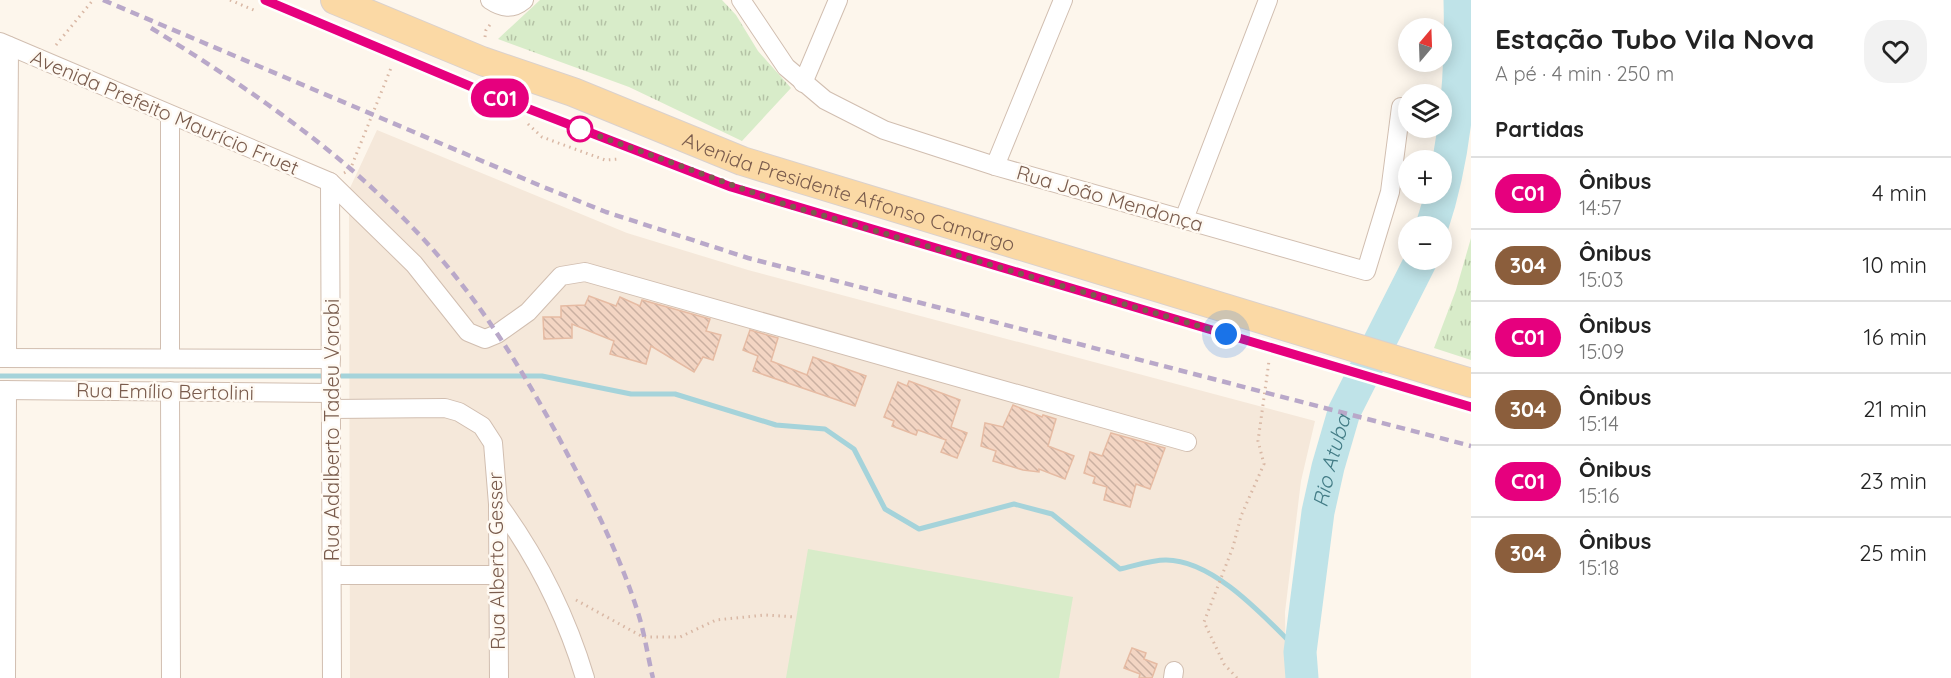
<!DOCTYPE html>
<html lang="pt">
<head>
<meta charset="utf-8">
<style>
	:root { --surface:#fff; --page:#f2f2f2; --text:#222; --muted:#767676; --line:#e0e0e0 }
	body { margin:0; font-family:Quicksand,sans-serif; background:var(--page); color:var(--text); height:100vh; display:flex; flex-direction:column; font-size:22px; white-space:nowrap }
	* { box-sizing:border-box; margin:0 }
	p { font-size:20px; color:var(--muted) }
	.icon { flex:none; width:33px; height:33px; fill:none; stroke:currentColor; stroke-width:2; stroke-linecap:round; stroke-linejoin:round }
	.map { position:relative; flex:1; overflow:hidden }
	.side { display:flex; flex-direction:column; background:var(--surface); width:480px }
	.side>* { flex:none }
	.badge { padding:0 12px; border-radius:20px; font-size:21px; line-height:39px }
	.needle { width:39px; rotate:19deg }
	.tools { position:absolute; left:1398px; top:18px; display:grid; gap:12px }
	.tools a { display:grid; place-items:center; width:54px; height:54px; border-radius:50%; background:var(--surface); box-shadow:0 3px 15px #0003; font-size:30px }
	.you { position:absolute; width:30px; height:30px; margin:-15px; border:4px solid #fff; border-radius:50%; background:#1a73e8; box-shadow:0 0 0 9px #1a73e833 }
	.map>.badge { position:absolute; translate:-50% -50%; box-shadow:0 0 0 3px #fff }
	h2 { padding:0 24px; font-size:22px; line-height:54px }
	.round { display:grid; place-items:center; flex:none; width:63px; height:63px; border-radius:24px; background:var(--page) }
	.head { display:flex; align-items:center; justify-content:space-between; height:102px; padding:0 24px }
	h1 { font-size:28px; font-weight:700; line-height:45px }
	ul { padding:0; list-style:none }
	li { display:flex; align-items:center; gap:18px; height:72px; padding:0 24px; border-top:2px solid var(--line) }
	li div { flex:1 }
	li b { display:block; font-size:22px }
	li em { font-style:normal }
	li .badge { min-width:66px; font-weight:700; text-align:center }
	main { display:flex; flex:1; min-height:0 }
	.map>svg:first-child { display:block }
	.residential { fill:#f5e8da }
	.grass { fill:#d8ecc9 }
	.park { fill:url(#park-tufts) }
	.lines { fill:none; stroke-linecap:round; stroke-linejoin:round }
	.stream { stroke:#a5d3da; stroke-width:5 }
	.river { stroke:#bfe3e8; stroke-width:33 }
	.building { fill:url(#building-back-hatch); stroke:#e6bba3; stroke-width:1.5 }
	.lane-casing { stroke:#d1beb0; stroke-width:10 }
	.street-casing { stroke:#d1beb0; stroke-width:20 }
	.primary-casing { stroke:#dad1cd; stroke-width:30 }
	.path { stroke:#d9b8a5; stroke-width:3; stroke-dasharray:1.5 4.5; stroke-linecap:butt }
	.lane { stroke:#fff; stroke-width:9 }
	.street { stroke:#fff; stroke-width:18 }
	.primary { stroke:#fbd9a5; stroke-width:28 }
	.rail { stroke:#b9a8c9; stroke-width:4.5; stroke-dasharray:9 6; stroke-linecap:butt }
	.line-casing { stroke:#fff; stroke-width:14 }
	.line { stroke:#e6007e; stroke-width:9 }
	.walk { stroke:#7a5c4d; stroke-width:6; stroke-dasharray:0 10.8 }
	.stop-dot { fill:#fff; stroke:#e6007e; stroke-width:3 }
	.labels { text-anchor:middle; dominant-baseline:central; stroke-width:5; stroke-linejoin:round; paint-order:stroke }
	.street-label { font-size:20px; fill:#7a5c4d; stroke:#fffaf3 }
	.water-label { font-size:21px; font-style:italic; fill:#437c86; stroke:#fffaf3 }
</style>
</head>
<body>
<main>
<div class="map">
<svg width="1471" height="678" viewBox="0 0 1471 678">
	<defs>
		<pattern id="park-tufts" width="24" height="20" patternUnits="userSpaceOnUse" patternTransform="scale(1.5)"><rect width="24" height="20" fill="#d8ecc9"/><path d="M3 7l-1-3M5 7V3M7 7l1-3M15 17l-1-3M17 17v-4M19 17l1-3" fill="none" stroke="#b4c2a5"/></pattern>
		<pattern id="building-back-hatch" width="6" height="6" patternUnits="userSpaceOnUse" patternTransform="scale(1.5)"><rect width="6" height="6" fill="#f3d5c3"/><path d="M-1 5l2 2M0 0l6 6M5-1l2 2" fill="none" stroke="#cab0a1"/></pattern>
	</defs>
	<rect width="100%" height="100%" fill="#fdf6ec"/>
	<path class="residential" d="M377 130 627 233 748 270 1315 421 1301 481 1285 612 1286 678H350L349 190Z"/>
	<path class="grass" d="M808 549 1073 597 1059 678H786Z"/>
	<g class="park">
		<path d="M540 0H722L736 15 758 51 791 88 742 141 629 87 498 39Z"/>
		<path d="M1471 238V360L1434 348 1456 290Z"/>
	</g>
	<g class="lines">
		<path class="stream" d="M0 376H542L631 394H675L776 425 825 429 854 449 885 509 919 529 1014 504 1052 514 1120 569C1134 566 1151 560 1166 560 1215 560 1267 620 1300 652"/>
		<g class="river">
			<path d="M1432 226C1456 154 1462 76 1460 0"/>
			<path id="s1" d="M1302 678 1300 652 1318 512 1328 467 1344 412 1421 260"/>
		</g>
	</g>
	<g class="building">
		<path d="M589 296 616 306 620 297 640 306 642 300 710 319 706 331 721 335 713 360 703 357 694 372 651 346 646 364 610 354 614 341 572 324V338L544 339 543 317H561V306L585 305Z"/>
		<path d="M750 330 778 338 771 361 807 375 813 357 866 376 855 406 753 371 758 356 743 350Z"/>
		<path d="M909 381 960 400 951 427 967 433 957 458 941 452 946 440 918 430 916 435 892 426 894 421 884 417 898 382 907 386Z"/>
		<path d="M1013 405 1042 417 1043 415 1056 419 1048 446 1074 456 1065 479 1039 469V472L1023 470 993 461 996 451 981 446 985 423 1003 427Z"/>
		<path d="M1111 433 1165 448 1150 489 1136 484 1130 507 1104 500 1107 487 1093 483 1095 477 1084 473 1090 452 1102 456Z"/>
		<path d="M1132 648 1146 653 1144 659 1157 664 1152 678H1139L1140 674 1124 668Z"/>
	</g>
	<g class="lines">
		<defs>
			<path id="lane" d="M265 0 472 87 731 187 1471 407"/>
			<g id="street">
				<path d="M490 0C502 8 512 10 524 0"/>
				<path d="M741 0 786 67 825 100 884 130 995 166 1366 271 1390 192 1401 107"/>
				<path d="M0 42 330 182 414 264 468 332 485 339 497 334 528 312 561 276 585 272 1187 442"/>
				<path d="M803 83 838 0"/>
				<path d="M995 166 1063 0"/>
				<path d="M330 182 332 678"/>
				<path d="M1184 219 1268 0"/>
				<path d="M0 358 331 359"/>
				<path d="M7 358 9 46"/>
				<path d="M170 358V115"/>
				<path d="M0 390 331 393"/>
				<path d="M170 391 171 678"/>
				<path d="M331 409 445 408 459 412 482 426 493 443 498 504 499 678"/>
				<path d="M498 504C537 557 566 615 585 678"/>
				<path d="M332 575H498"/>
				<path d="M6 678 7 390"/>
				<path d="M1173 678 1174 671"/>
			</g>
			<g id="primary">
				<path id="s2" d="M335 0 482 61 573 92 742 161 1471 383"/>
			</g>
		</defs>
		<use href="#lane" class="lane-casing"/>
		<use href="#street" class="street-casing"/>
		<use href="#primary" class="primary-casing"/>
		<g class="path">
			<path d="M230 0 256 11"/>
			<path d="M485 37 486 30 492 22"/>
			<path d="M56 45 93 0"/>
			<path d="M528 124 542 137 605 160 620 159"/>
			<path d="M344 173 350 170 391 68"/>
			<path d="M576 600 643 637H680L716 620 765 615 796 617"/>
			<path d="M1237 678 1224 664 1204 622 1233 547 1241 516 1264 464 1258 441 1269 361"/>
		</g>
		<use href="#lane" class="lane"/>
		<use href="#street" class="street"/>
		<use href="#primary" class="primary"/>
		<g class="rail">
			<path d="M103 0 541 186 606 212 748 258 1471 446"/>
			<path d="M151 28C244 85 338 149 413 228 478 295 527 376 570 459 597 510 622 561 639 616 645 636 648 658 653 678"/>
		</g>
	</g>
	<g class="lines">
		<defs>
			<path id="line" d="M265 0 472 87 731 187 1471 407"/>
		</defs>
		<use href="#line" class="line-casing"/>
		<use href="#line" class="line"/>
		<path class="walk" d="M580 129 784 204 1226 334"/>
	</g>
	<circle class="stop-dot" cx="580" cy="129" r="12"/>
	<g class="labels">
		<g class="street-label">
			<text transform="translate(165 112) rotate(23)">Avenida Prefeito Maurício Fruet</text>
			<text stroke="none"><textPath href="#s2" startOffset="549">Avenida Presidente Affonso Camargo</textPath></text>
			<text transform="translate(1110 198) rotate(16)">Rua João Mendonça</text>
			<text transform="translate(165 391) rotate(1)">Rua Emílio Bertolini</text>
			<text transform="translate(331 430) rotate(-90)">Rua Adalberto Tadeu Vorobi</text>
			<text transform="translate(496 561) rotate(-91)">Rua Alberto Gesser</text>
		</g>
		<g class="water-label">
			<text stroke="none"><textPath href="#s1" startOffset="220">Rio Atuba</textPath></text>
		</g>
	</g>
</svg>
<div class="tools">
<a><svg class="needle" viewBox="-14 -14 28 28"><path d="M0-13l5 13h-10z" fill="#e53935"/><path d="M0 13l5-13h-10z" fill="#767676"/></svg></a>
<a><svg class="icon" aria-label="layers" viewBox="0 0 24 24"><path d="M12 4l9 5-9 5-9-5zM3 14l9 5 9-5"/></svg></a>
<a>+</a>
<a>−</a>
</div>
<div class="you" style="left:1226px;top:334px"></div>
<b class="badge" style="left:500px;top:98px;background:#e6007e;color:#fff">C01</b>
</div>
<section class="side">
<div class="head"><div><h1>Estação Tubo Vila Nova</h1><p>A pé · 4 min · 250 m</p></div><a class="round"><svg class="icon" aria-label="heart" viewBox="0 0 24 24"><path d="M12 20l-8-8c-3-5 5-10 8-4 3-6 11-1 8 4z"/></svg></a></div>
<h2>Partidas</h2>
<ul>
<li><span class="badge" style="background:#e6007e;color:#fff">C01</span><div><b>Ônibus</b><p>14:57</p></div><em>4 min</em></li>
<li><span class="badge" style="background:#8b5e3c;color:#fff">304</span><div><b>Ônibus</b><p>15:03</p></div><em>10 min</em></li>
<li><span class="badge" style="background:#e6007e;color:#fff">C01</span><div><b>Ônibus</b><p>15:09</p></div><em>16 min</em></li>
<li><span class="badge" style="background:#8b5e3c;color:#fff">304</span><div><b>Ônibus</b><p>15:14</p></div><em>21 min</em></li>
<li><span class="badge" style="background:#e6007e;color:#fff">C01</span><div><b>Ônibus</b><p>15:16</p></div><em>23 min</em></li>
<li><span class="badge" style="background:#8b5e3c;color:#fff">304</span><div><b>Ônibus</b><p>15:18</p></div><em>25 min</em></li>
</ul>
</section>
</main>
</body>
</html>
